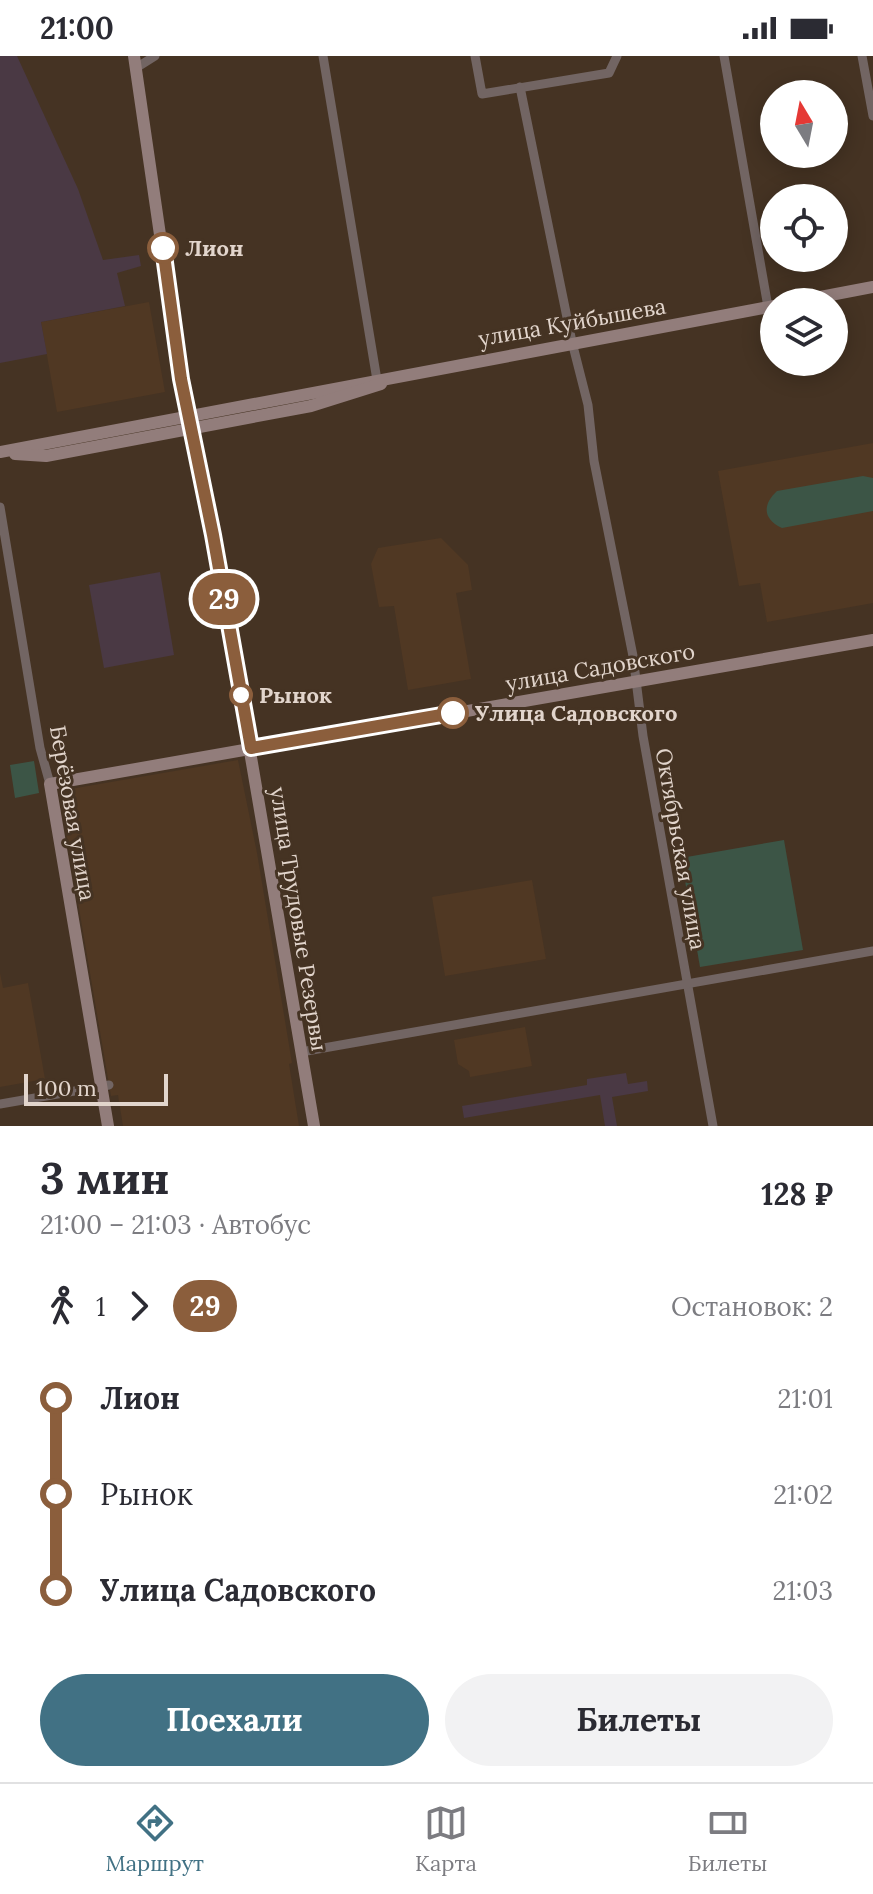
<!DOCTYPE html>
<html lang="ru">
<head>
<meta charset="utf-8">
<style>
	:root { --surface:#fff; --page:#f2f2f3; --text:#2b2b33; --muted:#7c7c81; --line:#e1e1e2; --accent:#417184 }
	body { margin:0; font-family:Lora,serif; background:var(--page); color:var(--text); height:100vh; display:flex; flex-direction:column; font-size:30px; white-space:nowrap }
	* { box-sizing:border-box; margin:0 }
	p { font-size:26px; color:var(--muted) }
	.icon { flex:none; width:44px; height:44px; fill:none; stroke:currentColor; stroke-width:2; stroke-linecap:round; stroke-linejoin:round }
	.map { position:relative; height:1070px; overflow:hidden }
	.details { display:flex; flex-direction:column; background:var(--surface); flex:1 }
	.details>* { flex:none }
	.badge { padding:0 16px; border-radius:26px; font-size:28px; line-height:52px }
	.needle { width:52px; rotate:350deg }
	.controls { position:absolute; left:760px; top:24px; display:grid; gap:16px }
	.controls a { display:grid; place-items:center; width:88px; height:88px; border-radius:50%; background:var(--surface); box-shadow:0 4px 20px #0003; font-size:40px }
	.scale { position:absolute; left:24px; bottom:20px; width:144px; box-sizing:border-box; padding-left:8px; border:4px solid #e2d5cc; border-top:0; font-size:22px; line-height:28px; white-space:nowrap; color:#e2d5cc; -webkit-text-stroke:6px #453323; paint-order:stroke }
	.map>.badge { position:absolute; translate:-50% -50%; box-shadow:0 0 0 4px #fff }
	.legs { display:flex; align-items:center; gap:12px; height:88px; padding:0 40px; font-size:26px }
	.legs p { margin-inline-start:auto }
	.headline { display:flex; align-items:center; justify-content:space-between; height:136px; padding:0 40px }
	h1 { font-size:44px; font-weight:700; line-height:60px }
	.button { display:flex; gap:16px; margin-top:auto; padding:16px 40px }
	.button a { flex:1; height:92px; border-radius:48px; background:var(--accent); color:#fff; font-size:32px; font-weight:700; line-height:92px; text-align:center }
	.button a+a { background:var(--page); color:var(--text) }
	ul { padding:0 40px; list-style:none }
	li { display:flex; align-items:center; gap:28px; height:96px; font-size:30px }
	li i { display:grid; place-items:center; width:12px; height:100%; margin:0 10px; background:currentColor }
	li i::after { content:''; width:20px; height:20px; margin:-10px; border:6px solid; border-radius:50%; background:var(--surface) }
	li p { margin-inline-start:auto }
	li:first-child i { background:linear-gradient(#0000 50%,currentColor 0) }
	li:last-child i { background:linear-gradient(currentColor 50%,#0000 0) }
	.status { display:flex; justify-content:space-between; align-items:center; height:56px; padding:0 40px; background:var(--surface); direction:ltr }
	.status svg { height:22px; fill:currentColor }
	.dock { display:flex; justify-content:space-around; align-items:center; height:112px; border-top:2px solid var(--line); background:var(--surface); font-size:22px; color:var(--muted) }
	.dock a { display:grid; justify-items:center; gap:4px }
	.dock .active { color:var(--accent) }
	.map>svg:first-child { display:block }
	.built { fill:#503823 }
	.industrial { fill:#4a3944 }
	.green { fill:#3c5546 }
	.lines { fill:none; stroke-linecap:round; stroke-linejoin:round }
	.street { stroke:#726563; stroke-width:9 }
	.secondary { stroke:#927d7b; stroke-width:12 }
	.line-1-casing { stroke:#fff; stroke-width:18 }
	.line-1 { stroke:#8b5e3c; stroke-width:12 }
	.stop-1-dot { fill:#fff; stroke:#8b5e3c; stroke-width:4 }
	.labels { text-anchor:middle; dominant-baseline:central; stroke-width:6; stroke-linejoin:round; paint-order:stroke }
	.stop-label { font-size:22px; font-weight:bold; fill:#e2d5cc; stroke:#453323; text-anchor:start }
	.street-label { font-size:22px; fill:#e2d5cc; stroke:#453323 }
</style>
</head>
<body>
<div class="status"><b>21:00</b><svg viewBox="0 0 49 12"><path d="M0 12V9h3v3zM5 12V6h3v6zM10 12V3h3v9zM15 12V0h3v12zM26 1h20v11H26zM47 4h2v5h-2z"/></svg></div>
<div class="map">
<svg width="873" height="1070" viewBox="0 0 873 1070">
	<rect width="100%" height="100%" fill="#453323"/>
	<g class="built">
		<path d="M149 246 165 336 57 356 41 266Z"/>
		<path d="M873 387V547L767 566 760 527 739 530 718 415Z"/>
		<path d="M441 482 468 509 472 534 456 537 471 623 408 634 394 550 379 551 371 508 378 492Z"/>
		<path d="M238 704 257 797 292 1007 289 1008 299 1070H123L118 1039 111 1040 59 735Z"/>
		<path d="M532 824 546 903 445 920 432 841Z"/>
		<path d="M0 917 3 932 28 927 45 1023 0 1031Z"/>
		<path d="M525 971 532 1010 470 1021 469 1015 458 1008 454 984Z"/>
	</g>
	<g class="industrial">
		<path d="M0 0H17L78 133 103 204 139 199 141 210 117 217 125 250 41 266 47 298 0 307Z"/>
		<path d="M160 516 174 599 104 612 89 529Z"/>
		<path d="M626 1017 628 1028 647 1025 648 1035 612 1041 617 1070H605L600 1039 464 1062 462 1050 587 1029V1023Z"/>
	</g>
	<g class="green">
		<path d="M863 420 873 422V455L782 472C763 463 762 449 777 435Z"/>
		<path d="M34 705 39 737 15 742 10 709Z"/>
		<path d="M784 784 803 894 700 911 681 802Z"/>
	</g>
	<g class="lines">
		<g class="street">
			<path d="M323 0 377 324"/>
			<path d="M475 0 482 38 609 17 617 0"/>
			<path d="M724 0 768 251"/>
			<path d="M862 0 873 60"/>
			<path d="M136 12 155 0"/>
			<path d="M520 31 572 286 588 349 594 405 633 600 643 680 713 1070"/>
			<path d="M0 451 40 692 50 728"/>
			<path d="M301 996 873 895"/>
			<path d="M0 1048 109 1029"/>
		</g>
		<g class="secondary">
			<path d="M134 0 181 323 213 479 314 1070"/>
			<path d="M794 246 873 231"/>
			<path d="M0 396 774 250"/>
			<path d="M15 398 46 400 311 350 381 328"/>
			<path d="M108 1070 50 728 873 584"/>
		</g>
	</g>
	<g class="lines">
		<defs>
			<path id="line-1" d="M163 192 181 323 213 479 251 692 453 657"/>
		</defs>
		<use href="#line-1" class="line-1-casing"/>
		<use href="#line-1" class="line-1"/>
	</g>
	<g class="stop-1-dot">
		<circle cx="163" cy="192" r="14"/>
		<circle cx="241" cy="639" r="10"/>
		<circle cx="453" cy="657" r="14"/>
	</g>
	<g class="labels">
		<g class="stop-label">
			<text x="185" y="192">Лион</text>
			<text x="259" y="639">Рынок</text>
			<text x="475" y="657">Улица Садовского</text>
		</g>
		<g class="street-label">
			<text transform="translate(572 266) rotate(-10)">улица Куйбышева</text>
			<text transform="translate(600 611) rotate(-10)">улица Садовского</text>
			<text transform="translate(73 757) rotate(80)">Берёзовая улица</text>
			<text transform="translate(681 793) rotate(80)">Октябрьская улица</text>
			<text transform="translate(299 863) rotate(81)">улица Трудовые Резервы</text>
		</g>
	</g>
</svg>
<div class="controls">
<a><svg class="needle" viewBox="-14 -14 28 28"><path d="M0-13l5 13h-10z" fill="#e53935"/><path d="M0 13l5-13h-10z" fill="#7c7c81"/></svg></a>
<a><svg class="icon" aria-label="locate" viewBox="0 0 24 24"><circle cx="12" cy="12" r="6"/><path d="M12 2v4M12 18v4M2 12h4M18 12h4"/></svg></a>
<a><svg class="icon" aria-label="layers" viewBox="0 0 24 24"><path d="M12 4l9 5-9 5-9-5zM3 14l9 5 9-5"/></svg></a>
</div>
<div class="scale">100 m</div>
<b class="badge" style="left:224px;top:543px;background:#8b5e3c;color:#fff">29</b>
</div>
<section class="details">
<div class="headline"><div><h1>3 мин</h1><p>21:00 – 21:03 · Автобус</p></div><b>128 ₽</b></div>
<div class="legs"><svg class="icon" aria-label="walk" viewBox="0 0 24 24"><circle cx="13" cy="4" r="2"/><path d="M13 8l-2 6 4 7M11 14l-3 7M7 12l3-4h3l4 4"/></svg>1<svg class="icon" aria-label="forward" viewBox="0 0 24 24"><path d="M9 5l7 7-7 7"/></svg><b class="badge" style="background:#8b5e3c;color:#fff">29</b><p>Остановок: 2</p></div>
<ul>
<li><i style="color:#8b5e3c"></i><b>Лион</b><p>21:01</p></li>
<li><i style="color:#8b5e3c"></i><span>Рынок</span><p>21:02</p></li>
<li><i style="color:#8b5e3c"></i><b>Улица Садовского</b><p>21:03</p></li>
</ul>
<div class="button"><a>Поехали</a><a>Билеты</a></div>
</section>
<nav class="dock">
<a class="active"><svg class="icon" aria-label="directions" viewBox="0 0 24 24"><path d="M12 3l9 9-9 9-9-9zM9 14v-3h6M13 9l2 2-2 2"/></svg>Маршрут</a>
<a><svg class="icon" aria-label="map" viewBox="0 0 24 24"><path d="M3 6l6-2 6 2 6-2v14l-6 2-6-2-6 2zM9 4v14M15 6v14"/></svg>Карта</a>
<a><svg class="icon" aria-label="tickets" viewBox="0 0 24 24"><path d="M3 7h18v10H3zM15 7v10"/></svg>Билеты</a>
</nav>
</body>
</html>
